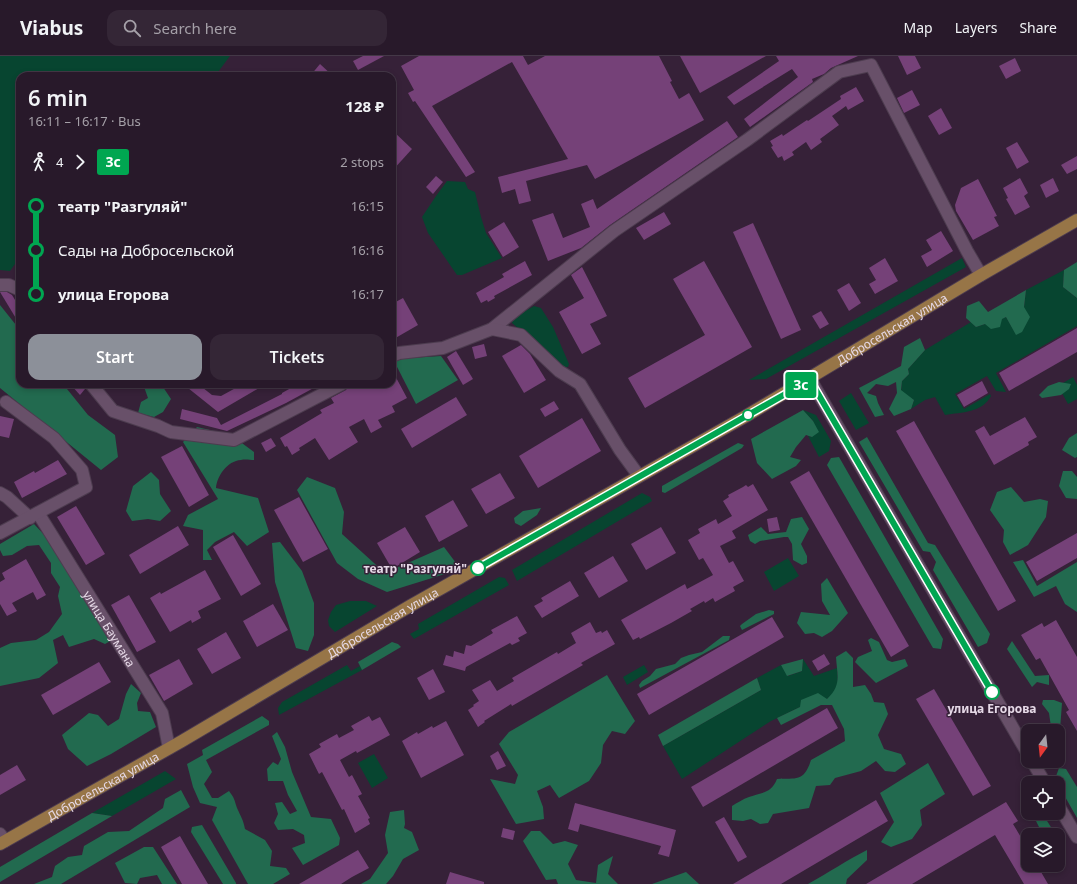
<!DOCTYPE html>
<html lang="en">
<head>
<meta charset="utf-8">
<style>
	:root { --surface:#28192a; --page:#342636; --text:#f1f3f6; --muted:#a5a0a8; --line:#443847; --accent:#8c9099 }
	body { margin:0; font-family:"Noto Sans",sans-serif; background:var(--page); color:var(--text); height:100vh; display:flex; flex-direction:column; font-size:15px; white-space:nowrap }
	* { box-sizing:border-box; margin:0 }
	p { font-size:13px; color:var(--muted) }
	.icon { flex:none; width:22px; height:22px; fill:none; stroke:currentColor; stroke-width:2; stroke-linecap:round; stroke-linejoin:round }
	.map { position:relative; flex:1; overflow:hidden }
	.sheet { position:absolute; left:16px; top:16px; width:380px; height:316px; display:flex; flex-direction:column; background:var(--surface); border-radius:12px; box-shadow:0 2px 6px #0003,0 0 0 1px var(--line) }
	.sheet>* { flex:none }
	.badge { padding:0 8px; border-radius:3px; font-size:14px; line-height:26px }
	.needle { width:26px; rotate:195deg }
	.fabs { position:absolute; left:1021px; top:668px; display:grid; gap:8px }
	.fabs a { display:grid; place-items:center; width:44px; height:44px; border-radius:8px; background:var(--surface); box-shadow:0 2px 6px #0003,0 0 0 1px var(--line); font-size:20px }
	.map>.badge { position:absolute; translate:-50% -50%; box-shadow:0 0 0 2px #fff }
	.legs { display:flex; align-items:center; gap:6px; height:44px; padding:0 12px; font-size:13px }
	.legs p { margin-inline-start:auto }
	.summary { display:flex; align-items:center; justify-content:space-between; height:68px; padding:0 12px }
	h1 { font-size:22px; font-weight:600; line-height:30px }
	.primary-button { display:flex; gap:8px; margin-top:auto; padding:8px 12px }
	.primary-button a { flex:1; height:46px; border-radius:12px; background:var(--accent); color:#fff; font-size:16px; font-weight:600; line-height:46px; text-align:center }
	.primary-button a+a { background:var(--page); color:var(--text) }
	ul { padding:0 12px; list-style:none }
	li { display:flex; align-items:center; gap:14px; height:44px; font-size:15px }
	li i { display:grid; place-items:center; width:6px; height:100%; margin:0 5px; background:currentColor }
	li i::after { content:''; width:10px; height:10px; margin:-5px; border:3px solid; border-radius:50%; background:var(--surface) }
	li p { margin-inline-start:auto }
	li:first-child i { background:linear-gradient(#0000 50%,currentColor 0) }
	li:last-child i { background:linear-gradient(currentColor 50%,#0000 0) }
	header { display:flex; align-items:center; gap:24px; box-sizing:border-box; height:56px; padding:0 20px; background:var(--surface); border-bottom:1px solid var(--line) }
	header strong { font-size:19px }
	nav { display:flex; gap:22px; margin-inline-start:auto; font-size:14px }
	.search { width:280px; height:36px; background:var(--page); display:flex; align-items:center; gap:10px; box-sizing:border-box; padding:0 14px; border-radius:12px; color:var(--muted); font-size:15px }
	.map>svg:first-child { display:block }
	.green { fill:#074530 }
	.forest { fill:#226a4f }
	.building { fill:#754178 }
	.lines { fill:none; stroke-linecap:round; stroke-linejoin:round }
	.minor-casing { stroke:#4d3c4f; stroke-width:14 }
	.secondary-casing { stroke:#4d3c4f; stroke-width:14 }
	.primary-casing { stroke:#4d3c4f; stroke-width:14 }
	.minor { stroke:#685069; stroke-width:12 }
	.secondary { stroke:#685069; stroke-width:12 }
	.primary { stroke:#977547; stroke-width:12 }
	.line-1-casing { stroke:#fff; stroke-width:9 }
	.line-1 { stroke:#00a651; stroke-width:6 }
	.stop-1-dot { fill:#fff; stroke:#00a651; stroke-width:2 }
	.labels { text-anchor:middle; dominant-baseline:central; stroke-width:3; stroke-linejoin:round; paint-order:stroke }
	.street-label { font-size:12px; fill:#e6d9e7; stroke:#362138 }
	.stop-label { font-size:12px; font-weight:bold; fill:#e6d9e7; stroke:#362138; text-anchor:end }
</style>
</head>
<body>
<header>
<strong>Viabus</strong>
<div class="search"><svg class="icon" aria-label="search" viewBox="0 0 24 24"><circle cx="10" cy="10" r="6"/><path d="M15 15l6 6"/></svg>Search here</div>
<nav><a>Map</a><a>Layers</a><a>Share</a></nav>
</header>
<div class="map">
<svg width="1077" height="828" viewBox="0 0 1077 828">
	<rect width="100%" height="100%" fill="#362138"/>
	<g class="green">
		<path d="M0 0H230L215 20H20V201L10 215 0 214Z"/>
		<path d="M447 125 465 126 468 133 475 136 481 161 486 177 502 202 462 219H457L428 177 422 161 436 140Z"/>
		<path d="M962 202 966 211 766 323 749 324Z"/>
		<path d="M1064 214 1063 231 1077 242V270L996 317 1006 336 996 335 987 320 955 338 964 353 990 338 991 340C982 357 962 356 945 359L935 341 925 344 911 353 914 344 901 337 902 325 909 318 908 313 925 294 971 266 976 271 1006 261 1016 278 1024 251 1026 234Z"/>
		<path d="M534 250 541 252 553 271 569 308 568 311H563L512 267 513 262Z"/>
		<path d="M1073 321 1077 329V343L1068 348 1058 330Z"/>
		<path d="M851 337 869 367 856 374 839 345Z"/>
		<path d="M803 354 816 359 831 385 829 395 819 401 808 380 812 381 813 365Z"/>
		<path d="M642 437 650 441 652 445 517 525 512 514Z"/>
		<path d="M788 502 799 520 774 535 764 516Z"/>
		<path d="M499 521 505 522 509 529 414 583 410 578 419 573 418 568Z"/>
		<path d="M350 545H366L377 550 335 576 329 570 328 564 331 556 336 549Z"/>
		<path d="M803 603 814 620 837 612 838 629 835 636 827 643 800 651 771 665 682 723 663 690 761 634 757 622 781 609 788 620 802 615Z"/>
		<path d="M347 609 351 615 360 610 362 614 279 659 278 652 282 646Z"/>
		<path d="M644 609 648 616 627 629 623 621Z"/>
		<path d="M374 698 388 722 372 732 358 707Z"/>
		<path d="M165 715 176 723 112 760 92 757Z"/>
	</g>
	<g class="forest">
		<path d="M1077 206V242L1063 231 1064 214Z"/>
		<path d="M1026 234 1024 251 1030 261 1022 276 1016 279 1006 261 1002 263 1000 271 991 273 985 268 976 271 966 262 967 250 979 245 988 256Z"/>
		<path d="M0 249 20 274V328H63L88 359 115 379 118 401 101 414 0 332Z"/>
		<path d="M920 282 925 294 908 313 909 318 902 325 901 334 914 344 911 353 894 360 889 353 897 337 896 326 888 330 876 328 867 337 876 340 878 347 884 359 875 361 859 332 901 310 904 291Z"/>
		<path d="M441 300 458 324 416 348 393 303Z"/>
		<path d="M1059 326 1071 328 1069 333 1061 339 1042 342 1039 339 1048 330Z"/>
		<path d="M143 328H161L171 343 163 356 154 361 138 357 141 346 148 342Z"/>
		<path d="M803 354 813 365 819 376 812 381 806 379 796 391 790 401 801 404 796 410 772 423 757 407 751 383Z"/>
		<path d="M197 371 231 379 254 396V404C250 404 245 403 241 404 227 405 217 420 216 432L258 442 269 476 247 490 234 476 215 486 207 494 212 504H203V474L183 470 188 459 218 443 183 386Z"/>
		<path d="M1077 377V401L1075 402 1062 394 1069 382Z"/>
		<path d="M867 381 928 487 935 489 990 578 987 587 978 591 933 514 936 506 930 496 923 495 859 386Z"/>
		<path d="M738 387 744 389 742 392 665 437 662 436V430Z"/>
		<path d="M839 401 943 583 941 593 933 592 827 409 831 402Z"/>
		<path d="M1063 415H1072L1077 421V443L1066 442 1059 430Z"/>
		<path d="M151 416 159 424 160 438 171 455 160 465 148 463 132 465 126 455 133 430Z"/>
		<path d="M307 421 335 432 344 456 342 478 385 517 444 491 456 507 445 518 387 536 358 523 337 507 297 434Z"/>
		<path d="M1011 431 1024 446 1040 443 1048 445 1046 461 1028 489 1010 499 1003 486 1004 474 990 454 997 436Z"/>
		<path d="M541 452 537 459 521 470 515 467 514 462 523 455Z"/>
		<path d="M802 461 809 473 801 488 807 500V507L802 509 793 504 792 488 788 481H784L760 485 755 488 750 485 748 479 761 471 768 478 786 476 791 463Z"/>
		<path d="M34 468 50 485 112 584 105 588 94 583 69 591 63 579 53 584 58 607 39 622 0 630V592L11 587 36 584 49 576 62 558 58 540 60 531 51 517V507L39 489 27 490 12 499 3 500 0 494V488Z"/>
		<path d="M280 486 302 515 314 547V579L308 595 296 592 275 526 272 487Z"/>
		<path d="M1023 504 1037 530 1077 506V556L1065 548 1056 530 1034 541 1013 506Z"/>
		<path d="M827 522 848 557 832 575 822 581 814 577 805 578 797 567 801 556 830 559 822 545 821 528Z"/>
		<path d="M769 554 774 555V558L742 574 740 570 742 568 756 558Z"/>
		<path d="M723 580H730L729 584 640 632 639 629 642 625 650 620 656 613 675 608 681 602 689 599 702 596Z"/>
		<path d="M871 582 879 586 887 604 892 606 905 603 908 610 876 627 855 606 858 601 872 595 868 584Z"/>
		<path d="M1012 585 1035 620 1049 619V629L1037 626 1032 631 1007 593Z"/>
		<path d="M392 586 398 588 401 591 362 614 358 606Z"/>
		<path d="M846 595 853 602V631L865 629 871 638 874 646 884 647 888 658 878 679 884 693 901 698 906 708 895 716 885 715 876 705 861 715 835 722 830 729 816 730 809 752 773 758 768 767 760 768 751 763 743 765 732 764V750C737 747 743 743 749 741 762 736 771 738 777 723 797 722 804 726 811 704L845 685 844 673 832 649H821L781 669 777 662 800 651 801 644 818 637 827 643C842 629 837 619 836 601Z"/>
		<path d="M803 603 802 615 787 620 781 609Z"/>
		<path d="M607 619 635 665 625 678 612 675 603 689 601 707 589 725 559 742 550 729 537 735 543 751 544 763 516 768 490 723 515 728 518 719 499 688 509 676Z"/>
		<path d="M757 622 761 634 663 690 658 679Z"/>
		<path d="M131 628 141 637 137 647 138 655 150 656 156 671 111 698 87 710 68 693 62 679 89 657 98 659 108 670 119 663 126 638Z"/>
		<path d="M1043 644H1054L1062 647 1060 674 1051 671 1049 657 1042 648Z"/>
		<path d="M262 660 269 665V669L206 704 212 716 204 728 212 742H218L229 735C235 743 234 743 237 752 241 761 243 763 245 773L265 784 272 795 270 810 286 812 290 818 273 828H248L212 764 217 751 200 747 193 731 187 708 203 699 202 694Z"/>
		<path d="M277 676 285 691 292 716 311 761 331 763 340 782 339 789 303 809 292 792 305 787 304 779 293 773 278 774 274 767 278 758 275 747 282 746 290 758 297 755 288 739 283 725H268L267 713 273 706 278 709 281 703 272 680Z"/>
		<path d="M928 707 945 738 920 754 922 769 912 783 891 791 881 786 894 766 880 737Z"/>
		<path d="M1059 712 1066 713 1077 731V762L1055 723Z"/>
		<path d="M181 734 190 751 61 828H34L52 821 55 810 68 801 82 799 84 790 108 776 129 775 163 752 165 743Z"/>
		<path d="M404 754 405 768 404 772 412 776 419 794 403 803 393 820 386 828H361L370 823 388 797 385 779 390 756Z"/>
		<path d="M92 757 112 760 0 826V811Z"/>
		<path d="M1032 757H1042L1056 779H1043Z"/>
		<path d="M202 769 236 827V828H223L191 776 192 771Z"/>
		<path d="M531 775H540L553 788 565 785 578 789 568 808 576 824 596 827 598 809 613 800 608 818 618 828H558L556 823 546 824 523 785Z"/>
		<path d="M144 791H153L177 828H162L157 819 140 822 137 828 125 827 115 807Z"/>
		<path d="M867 794V804L847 823 846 828H808C828 817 847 804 867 794Z"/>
		<path d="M686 816 699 828H652Z"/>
	</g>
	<g class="building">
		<path d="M363 0H384L358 14 353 5Z"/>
		<path d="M419 0H523L528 9 545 0H659L672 25 670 26 679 43 689 37 704 64 595 123 587 109 526 125 531 145 519 148 515 133 502 137 498 121 568 103 512 6 432 50 475 116 466 121 415 45 413 46 408 37 414 34 401 10Z"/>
		<path d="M680 0H766L700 37Z"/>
		<path d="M776 0H858L831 12 824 18 812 23 813 26 750 71 744 63 798 21 792 13 734 49 727 41 779 5Z"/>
		<path d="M898 0H915L921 12 907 19Z"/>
		<path d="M1015 2 1021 15 1006 23 999 10Z"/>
		<path d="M320 8 333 20H310Z"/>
		<path d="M856 31 864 45 848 54 846 50 832 60 839 69 820 83 822 86 811 94 806 86 792 96 794 99 784 105 782 100 778 102 771 91 773 90 770 85 782 78 783 80 807 64 808 65 841 43 840 40Z"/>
		<path d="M912 34 920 49 904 57 897 42Z"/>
		<path d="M941 52 952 72 939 79 928 60Z"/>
		<path d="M727 65 738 81 610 169 581 192 548 205 532 164 553 157 563 182 590 171 581 148 593 143 597 153Z"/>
		<path d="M392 74 412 93 392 115Z"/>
		<path d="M1017 86 1029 106 1017 113 1006 92Z"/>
		<path d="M1077 100V113L1067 118 1061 109Z"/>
		<path d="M436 120 443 126 433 138 426 131Z"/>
		<path d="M1020 122 1028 137 1024 140 1030 151 1015 159 1006 143 1008 142 1003 132Z"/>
		<path d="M1053 122 1059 135 1046 142 1040 129Z"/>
		<path d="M978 123 997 160 994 161 999 170 973 184 956 155 955 149 961 132Z"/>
		<path d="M664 156 671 168 644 184 636 172Z"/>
		<path d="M504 166 519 191 503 201 488 176Z"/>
		<path d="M753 167 801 274 781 283 733 176Z"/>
		<path d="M941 175 953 195 927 211 921 200 932 194 926 184Z"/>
		<path d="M885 202 898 225 875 238 869 228 876 224 869 212Z"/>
		<path d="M525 205 532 219 494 240 495 242 488 246 487 244 481 247 476 237 504 221 502 218Z"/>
		<path d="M704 205 752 291 645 352 628 322 705 279 673 223Z"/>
		<path d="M582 211 607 260 590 268 601 288 582 298 559 256 584 242 571 219Z"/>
		<path d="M849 227 861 247 849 255 837 234Z"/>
		<path d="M0 236H7L12 239 20 252V269Z"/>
		<path d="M403 242 418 269 392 284V248Z"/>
		<path d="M821 255 829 268 820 273 812 260Z"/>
		<path d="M1077 272V296L1009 335 999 317Z"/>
		<path d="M484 288 487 300 475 303 472 291Z"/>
		<path d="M521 289 530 298 546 324 524 337 502 300Z"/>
		<path d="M456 295 473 323 463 329 447 301Z"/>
		<path d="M392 314 407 342 392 350 395 356 378 364 382 371 371 377 364 363 349 371 358 386 329 404 315 382 299 392 300 394 292 399 287 390 285 391 280 382 322 357 320 354 334 347 331 342 346 334 349 328H392Z"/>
		<path d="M982 325 988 337 964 351 957 339Z"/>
		<path d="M70 328H81L85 333 80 339Z"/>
		<path d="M183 328H198L212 339 221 340 243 328H266L218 356Z"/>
		<path d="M298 328H321L286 347 227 375 180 363 182 353 217 362 221 369 282 338V337Z"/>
		<path d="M456 341 467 359 412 392 401 373Z"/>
		<path d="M554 345 559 353 545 361 540 353Z"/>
		<path d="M0 360 14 363 9 382 0 380Z"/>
		<path d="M1025 361 1037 381 1028 386 1029 389 994 409 975 375 984 370 990 380Z"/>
		<path d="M582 362 601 395 538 432 519 400Z"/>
		<path d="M914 365 1016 545 998 555 896 375Z"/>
		<path d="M271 382 276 390 266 396 261 387Z"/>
		<path d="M182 390 209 439 189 451 161 401Z"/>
		<path d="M58 404 67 418 22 442 14 426 34 415 35 417Z"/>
		<path d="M809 415 909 590 891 601 790 426Z"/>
		<path d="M500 417 515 442 486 458 471 433Z"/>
		<path d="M753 428 768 454 732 475 736 482 720 490 729 507 733 505 744 525 733 531 735 535 715 546 713 542 705 547 704 545 690 553 692 555 671 567 640 583 639 581 633 584 621 564 685 528 687 533 713 519 703 502 699 504 688 484 700 477 698 473 716 463 718 468 732 460 723 445 729 441 728 439 743 431 746 429 748 431Z"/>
		<path d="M299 441 328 493 303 506 274 454Z"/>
		<path d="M453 444 468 470 439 486 425 460Z"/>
		<path d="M76 450 105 498 86 509 57 461Z"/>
		<path d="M777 461 780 474 769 476 767 463Z"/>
		<path d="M178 470 189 489 140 518 129 499Z"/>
		<path d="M405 471 420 496 392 513 377 487Z"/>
		<path d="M661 471 676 497 646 514 631 488Z"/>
		<path d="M1077 477V502L1037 525 1026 506Z"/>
		<path d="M233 479 261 528 241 540 213 491Z"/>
		<path d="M613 500 628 525 599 542 584 517Z"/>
		<path d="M26 503 46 539 37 544 33 536 12 547 17 555 7 560 0 548V526L5 523 2 517Z"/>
		<path d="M205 514 221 543 198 555 201 562 192 567 191 564 170 576 150 542 160 536 161 538Z"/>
		<path d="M570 525 579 540 542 562 534 550 543 545 541 542Z"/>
		<path d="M129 539 156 586 137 596 111 549Z"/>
		<path d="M273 548 288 574 257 591 243 565Z"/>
		<path d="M517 560 527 577 518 582 520 585 512 589 510 587 466 611 465 615 443 609 446 599 453 601 454 595 464 598 466 589 471 590 493 577 491 574Z"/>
		<path d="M772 561 784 581 649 659 637 638Z"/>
		<path d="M1056 564 1077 601V675L1066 656 1069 654 1040 602 1036 604 1021 579 1042 567 1044 571Z"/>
		<path d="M590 566 596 577 601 575 602 577 607 574 615 588 581 607 583 609 512 650 511 648 484 665 485 666 478 671 468 654 474 650 473 649 479 645 472 634 490 624 497 635 514 625 512 622 557 596 558 598 576 587 571 577Z"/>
		<path d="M226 576 241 602 212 618 197 593Z"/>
		<path d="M824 598 830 608 818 615 812 605Z"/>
		<path d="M179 603 193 628 164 645 149 619Z"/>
		<path d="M99 606 111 626 53 659 41 639Z"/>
		<path d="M433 613 445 636 429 644 417 622Z"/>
		<path d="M934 633 991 730 973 740 916 643Z"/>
		<path d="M827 652 838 672 703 751 691 731Z"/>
		<path d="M369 660 372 665 380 661 390 679 357 697 356 695 340 704 349 721 352 719 362 738 358 740 370 762 368 763 370 768 355 777 344 753 342 754 322 716 319 718 309 698 321 691 319 688 337 678 339 682 354 674 351 670Z"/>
		<path d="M446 665 464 699 421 722 402 685 417 676 418 678 432 670 433 672Z"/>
		<path d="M498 695 506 710 497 714 490 700Z"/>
		<path d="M17 709 26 724 0 739V719Z"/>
		<path d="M876 744 888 765 854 785 781 828H733Z"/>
		<path d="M1006 746 1018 765 1013 768 1028 793V809H1037L1048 828H1024L995 779 912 828H866Z"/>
		<path d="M575 747 676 774 669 801 658 798 661 790 580 768 578 776 568 773Z"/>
		<path d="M724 761 747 801 738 806 715 766Z"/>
		<path d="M503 772 515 775 513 784 501 781Z"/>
		<path d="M180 780 188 794 208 828H182L161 791Z"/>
		<path d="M358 794 369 812 352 821 341 828H299Z"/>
		<path d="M450 816 484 826V828H446Z"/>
	</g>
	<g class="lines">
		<defs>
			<g id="minor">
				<path d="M0 229H9L20 234"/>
				<path d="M492 273 614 175 747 84 839 16 871 9 967 195 981 219"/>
				<path d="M392 300 399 297 443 292 492 273 521 279 559 315 580 328 620 394 639 420"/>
				<path d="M91 328 113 355 158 370 171 376 234 384 342 328"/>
				<path d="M0 437 7 441 30 462"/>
				<path id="s1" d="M38 457 162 657 169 692"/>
				<path d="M0 477 86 431 82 414 54 382 6 346"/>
				<path d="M0 778 5 785"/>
			</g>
			<g id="secondary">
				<path d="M810 323 1028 698"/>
				<path d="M1032 705 1045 727"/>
				<path d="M1058 749 1077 781"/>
			</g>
			<g id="primary">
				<path id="s2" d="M0 788 182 685 410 550 746 360 981 219 1077 164"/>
			</g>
		</defs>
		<use href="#minor" class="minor-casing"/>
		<use href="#secondary" class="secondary-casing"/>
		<use href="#primary" class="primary-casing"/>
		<use href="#minor" class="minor"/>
		<use href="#secondary" class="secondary"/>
		<use href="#primary" class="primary"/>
	</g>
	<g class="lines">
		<defs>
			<path id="line-1" d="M478 512 810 324 992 636"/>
		</defs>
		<use href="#line-1" class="line-1-casing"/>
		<use href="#line-1" class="line-1"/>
	</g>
	<g class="stop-1-dot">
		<circle cx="748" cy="359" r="5"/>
		<circle cx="478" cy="512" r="7"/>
		<circle cx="992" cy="636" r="7"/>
	</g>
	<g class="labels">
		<g class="street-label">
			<text stroke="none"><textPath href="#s2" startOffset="1030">Добросельская улица</textPath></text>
			<text stroke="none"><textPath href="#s2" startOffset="442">Добросельская улица</textPath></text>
			<text stroke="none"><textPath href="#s1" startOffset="136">улица Баумана</textPath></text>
			<text stroke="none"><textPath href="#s2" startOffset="118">Добросельская улица</textPath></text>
		</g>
		<g class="stop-label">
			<text x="467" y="512">театр "Разгуляй"</text>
			<text x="992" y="652" text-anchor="middle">улица Егорова</text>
		</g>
	</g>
</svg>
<div class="fabs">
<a><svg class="needle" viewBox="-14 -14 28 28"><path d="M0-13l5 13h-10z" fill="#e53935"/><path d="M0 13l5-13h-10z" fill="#a5a0a8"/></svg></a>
<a><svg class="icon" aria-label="locate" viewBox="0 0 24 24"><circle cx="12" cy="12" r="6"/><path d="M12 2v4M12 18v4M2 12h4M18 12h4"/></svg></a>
<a><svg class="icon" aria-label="layers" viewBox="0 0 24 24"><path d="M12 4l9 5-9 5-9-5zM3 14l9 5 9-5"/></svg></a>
</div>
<b class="badge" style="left:801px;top:329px;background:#00a651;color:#fff">3с</b>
<section class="sheet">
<div class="summary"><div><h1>6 min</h1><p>16:11 – 16:17 · Bus</p></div><b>128 ₽</b></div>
<div class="legs"><svg class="icon" aria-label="walk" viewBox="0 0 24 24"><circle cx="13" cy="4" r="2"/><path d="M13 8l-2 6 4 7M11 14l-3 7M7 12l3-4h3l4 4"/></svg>4<svg class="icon" aria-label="forward" viewBox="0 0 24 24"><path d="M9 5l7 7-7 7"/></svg><b class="badge" style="background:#00a651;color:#fff">3с</b><p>2 stops</p></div>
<ul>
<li><i style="color:#00a651"></i><b>театр &quot;Разгуляй&quot;</b><p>16:15</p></li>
<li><i style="color:#00a651"></i><span>Сады на Добросельской</span><p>16:16</p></li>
<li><i style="color:#00a651"></i><b>улица Егорова</b><p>16:17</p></li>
</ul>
<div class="primary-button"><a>Start</a><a>Tickets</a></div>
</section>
</div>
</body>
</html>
